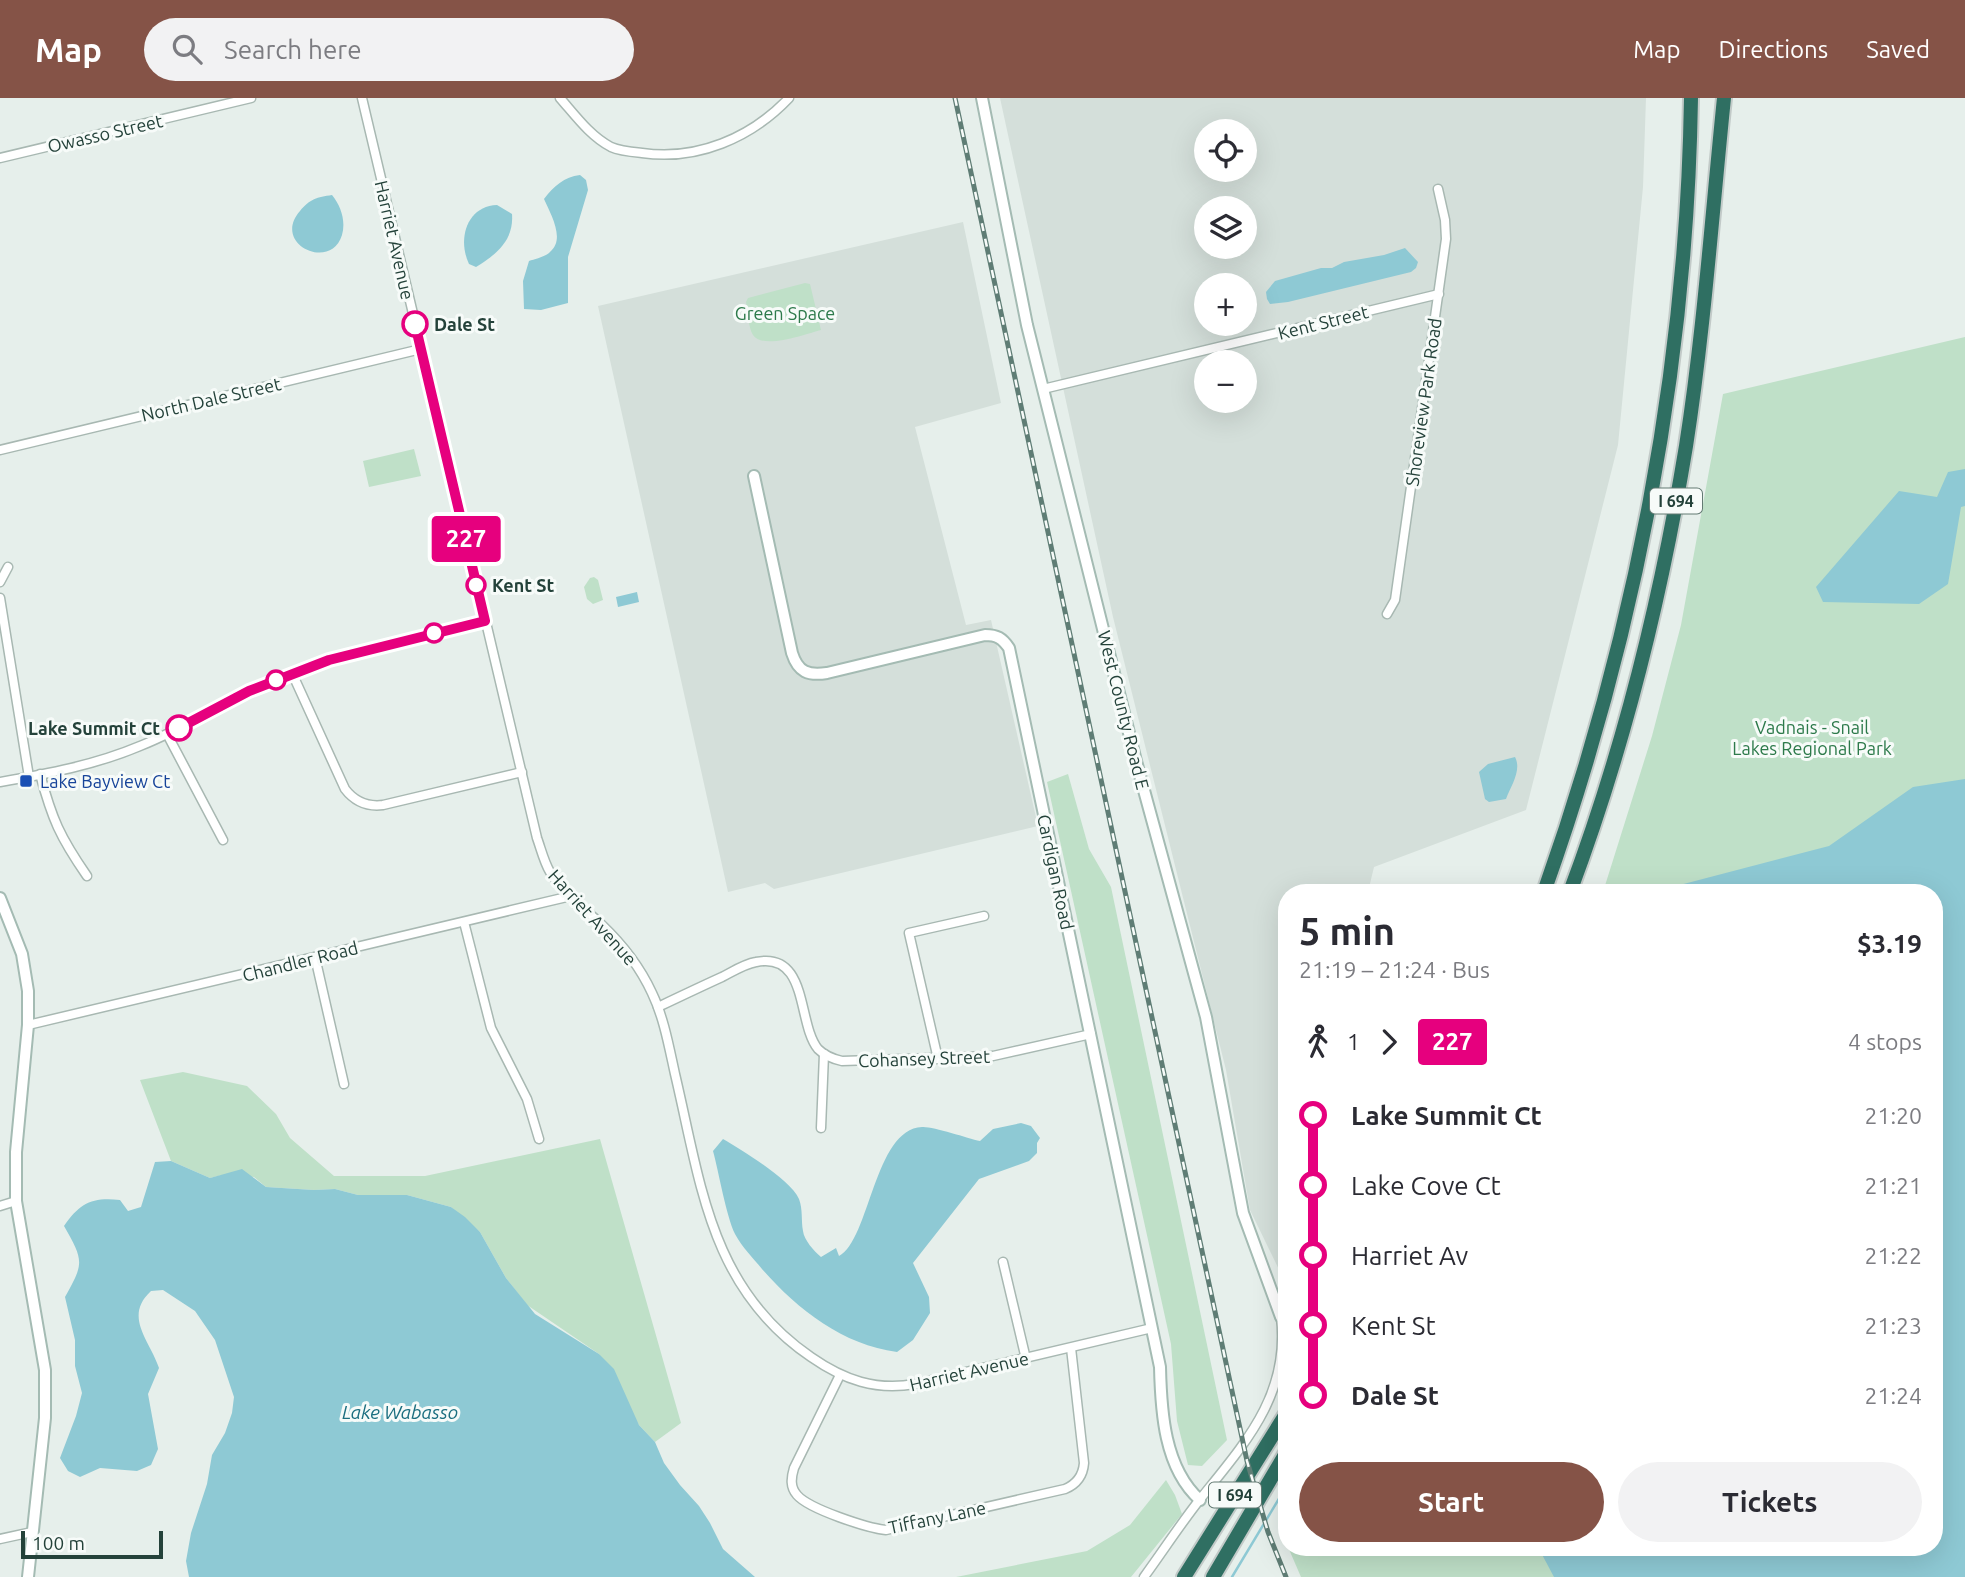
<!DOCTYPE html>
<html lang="en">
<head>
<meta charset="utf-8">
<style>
	:root { --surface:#fff; --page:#f2f2f3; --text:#2b2b33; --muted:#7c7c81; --accent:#855347 }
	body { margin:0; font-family:Ubuntu,sans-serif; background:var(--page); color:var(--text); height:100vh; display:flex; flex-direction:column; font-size:26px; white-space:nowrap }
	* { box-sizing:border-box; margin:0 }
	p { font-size:23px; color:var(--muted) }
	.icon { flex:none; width:38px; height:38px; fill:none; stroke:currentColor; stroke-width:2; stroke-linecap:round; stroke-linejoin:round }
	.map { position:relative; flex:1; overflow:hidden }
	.drawer { position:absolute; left:1278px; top:786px; width:665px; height:672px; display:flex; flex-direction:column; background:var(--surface); border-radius:28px; box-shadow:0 7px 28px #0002 }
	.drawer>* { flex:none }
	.badge { padding:0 14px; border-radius:5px; font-size:24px; line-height:46px }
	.fabs { position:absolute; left:1194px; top:21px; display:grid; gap:14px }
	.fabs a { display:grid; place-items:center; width:63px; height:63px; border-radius:50%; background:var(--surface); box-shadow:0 7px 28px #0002; font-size:35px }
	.scale { position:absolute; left:21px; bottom:18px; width:142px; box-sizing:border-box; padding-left:7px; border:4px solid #24423a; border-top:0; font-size:19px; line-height:24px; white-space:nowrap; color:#24423a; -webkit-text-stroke:5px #f7fbf9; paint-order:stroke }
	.map>.badge { position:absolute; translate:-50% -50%; box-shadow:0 0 0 4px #fff }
	.legs { display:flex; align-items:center; gap:10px; height:77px; padding:0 21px; font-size:23px }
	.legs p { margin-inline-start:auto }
	.summary { display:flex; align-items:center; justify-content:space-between; height:119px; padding:0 21px }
	h1 { font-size:38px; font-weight:700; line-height:52px }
	.cta { display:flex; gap:14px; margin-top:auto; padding:14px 21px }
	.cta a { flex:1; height:80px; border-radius:42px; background:var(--accent); color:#fff; font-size:28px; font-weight:700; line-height:80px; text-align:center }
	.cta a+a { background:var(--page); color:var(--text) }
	ul { padding:0 21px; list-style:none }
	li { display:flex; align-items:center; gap:24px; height:70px; font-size:26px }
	li i { display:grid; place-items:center; width:10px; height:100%; margin:0 9px; background:currentColor }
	li i::after { content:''; width:18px; height:18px; margin:-9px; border:5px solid; border-radius:50%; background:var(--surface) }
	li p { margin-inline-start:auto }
	li:first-child i { background:linear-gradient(#0000 50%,currentColor 0) }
	li:last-child i { background:linear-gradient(currentColor 50%,#0000 0) }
	header { display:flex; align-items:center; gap:42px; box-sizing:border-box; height:98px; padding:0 35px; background:var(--accent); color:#fff }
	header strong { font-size:33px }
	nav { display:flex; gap:38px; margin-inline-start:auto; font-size:24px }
	.search { width:490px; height:63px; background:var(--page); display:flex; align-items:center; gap:18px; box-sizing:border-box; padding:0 24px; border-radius:38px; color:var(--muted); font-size:26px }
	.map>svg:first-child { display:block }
	.built { fill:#d4dfda; fill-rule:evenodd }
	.green { fill:#bfe0c8 }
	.water { fill:#8ec9d4 }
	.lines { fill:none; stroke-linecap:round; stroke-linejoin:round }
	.stream { stroke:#8ec9d4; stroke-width:2.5 }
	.street-casing { stroke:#a8b8b2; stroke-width:11 }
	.secondary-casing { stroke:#a4bbb3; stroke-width:14 }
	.highway-casing { stroke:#c2cac8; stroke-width:18 }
	.street { stroke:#fff; stroke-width:8 }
	.secondary { stroke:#fff; stroke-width:10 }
	.highway { stroke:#2f6f62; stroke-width:14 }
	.rail-casing { stroke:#5f7d75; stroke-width:5 }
	.rail { stroke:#f7fbf9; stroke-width:2.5; stroke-dasharray:8; stroke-linecap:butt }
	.line-1-casing { stroke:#fff; stroke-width:16 }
	.line-1 { stroke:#e6007e; stroke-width:10 }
	.stop-1-dot { fill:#fff; stroke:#e6007e; stroke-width:3.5 }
	.transit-dot { fill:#1a4fb4; stroke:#f7fbf9; stroke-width:2.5 }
	.labels { text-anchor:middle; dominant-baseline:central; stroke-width:6; stroke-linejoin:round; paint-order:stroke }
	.shield { fill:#f7fbf9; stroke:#637a73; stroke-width:2 }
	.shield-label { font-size:16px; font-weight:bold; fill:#24423a }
	.street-label { font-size:18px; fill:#24423a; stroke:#f7fbf9 }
	.park-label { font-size:18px; fill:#2d7a4b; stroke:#f7fbf9 }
	.stop-label { font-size:18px; font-weight:bold; fill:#24423a; stroke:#f7fbf9; text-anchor:start }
	.transit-label { font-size:18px; fill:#164399; stroke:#f7fbf9; text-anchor:start }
	.water-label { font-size:19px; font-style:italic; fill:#1c6f80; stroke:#f7fbf9 }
</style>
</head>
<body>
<header>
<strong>Map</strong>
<div class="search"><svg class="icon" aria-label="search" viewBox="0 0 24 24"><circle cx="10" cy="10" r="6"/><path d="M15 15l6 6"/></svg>Search here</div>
<nav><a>Map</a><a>Directions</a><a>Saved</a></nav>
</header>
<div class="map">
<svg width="1965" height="1479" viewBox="0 0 1965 1479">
	<rect width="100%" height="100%" fill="#e6efeb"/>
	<g class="built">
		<path d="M1000 0H1646L1643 89 1618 347 1526 712 1374 769 1368 794H1286V1186L1250 1112 1226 972 1113 519ZM1206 33H1244V72H1206ZM1206 110H1244V149H1206ZM1206 187H1244V226H1206ZM1206 264H1244V303H1206Z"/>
		<path d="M963 124 1001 305 915 329 966 527 991 522 1038 728 774 791 765 785 728 794 598 208Z"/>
	</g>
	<g class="green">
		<path d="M805 185 810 186 821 232C806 236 763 252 753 237 748 229 748 213 746 204L748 200Z"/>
		<path d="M1965 239V1479H1301L1288 1449H1934V794H1603L1652 638 1681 527 1723 296Z"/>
		<path d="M414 351 421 378 369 389 363 363Z"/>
		<path d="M594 479 598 482 603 502 593 506 587 501 584 489 590 480Z"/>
		<path d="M1068 676 1089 751 1111 789 1227 1342 1202 1368 1188 1367 1177 1323 1171 1246 1047 684Z"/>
		<path d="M183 974 247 988 276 1016 290 1040 334 1078H425L600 1041 681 1325 655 1344 639 1327 599 1256 527 1207 506 1180 480 1134 451 1109 407 1097H358L335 1091 314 1092 266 1089 254 1079 222 1077 210 1080 171 1063 140 982Z"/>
		<path d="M1166 1382 1175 1397 1182 1416 1131 1479H956L1087 1453 1130 1427Z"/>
	</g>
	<g class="water">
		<path d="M580 77 586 82 588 92 568 159V205L541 212 524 211 523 183 529 163C535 161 545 159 550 154 566 141 550 115 544 101 554 88 564 79 580 77Z"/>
		<path d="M332 97C341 108 346 123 342 137 331 174 271 146 300 113 310 101 317 99 332 97Z"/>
		<path d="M497 107 512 116C514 142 497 156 476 169L469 166C457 141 467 108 497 107Z"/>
		<path d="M1405 150 1418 164 1416 170 1411 174 1288 204 1270 206 1267 201 1266 194 1275 183 1321 170H1332L1344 164 1384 157Z"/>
		<path d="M1965 371V408L1961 409 1948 486 1919 506 1823 504 1816 489 1899 393 1937 399 1948 374Z"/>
		<path d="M637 494 639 504 618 509 616 499Z"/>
		<path d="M1515 659C1522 672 1511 688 1506 701L1489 704 1485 701 1479 674 1488 666Z"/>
		<path d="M1965 681V1479H1554L1538 1449H1934V794H1653L1829 748 1913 689Z"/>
		<path d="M1021 1025 1031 1028 1040 1040 1037 1045V1055L1029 1063 979 1081 913 1165 929 1199 930 1215 913 1242 897 1254C843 1247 797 1211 762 1171 753 1160 742 1149 735 1136 726 1117 719 1075 713 1053L723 1041C743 1053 790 1081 799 1101 803 1112 801 1122 803 1133 804 1142 814 1153 821 1159L836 1150 839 1158C870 1142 874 1031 922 1029 932 1028 967 1040 980 1043L993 1031Z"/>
		<path d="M171 1063 210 1080 242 1071 266 1089 314 1092 335 1091 358 1097H407L451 1109 465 1119 480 1134 506 1180 535 1216 599 1256 614 1271 639 1327 655 1344 664 1365 680 1387 699 1408 710 1425 723 1451 755 1479H189L186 1463 191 1435 207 1386 212 1357 225 1335 232 1315 234 1299 215 1242 195 1213 163 1192 151 1193C123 1219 150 1242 159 1270L148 1296 158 1351 151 1367 137 1373 100 1370 80 1379 68 1373 60 1360 76 1318 82 1295 75 1268V1242L65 1199C84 1165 84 1163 64 1128 80 1105 92 1099 120 1102L128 1113 141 1109 155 1064Z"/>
	</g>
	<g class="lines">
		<path class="stream" d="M1232 1479 1286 1389"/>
		<defs>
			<g id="street">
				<path d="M362 0 537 740C541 751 544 764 550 774 563 795 585 811 602 827 623 847 640 869 652 895 664 920 669 949 675 976 701 1086 710 1190 811 1259 844 1282 876 1293 915 1286L1152 1230"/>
				<path d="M560 0C575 17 590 38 611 49 620 53 632 54 642 55 697 63 751 40 789 0"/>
				<path d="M0 60 251 0"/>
				<path d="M1043 291 1439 196"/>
				<path d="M0 352 421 251"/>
				<path d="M0 484 8 469"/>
				<path d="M0 500 29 679"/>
				<path d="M1387 516 1395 502 1446 141 1445 122 1438 91"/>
				<path d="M292 575 345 691C355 704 367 709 383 707L522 674"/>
				<path d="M167 636 223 742"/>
				<path d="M40 676C52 721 60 739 87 778"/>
				<path d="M0 684C47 676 95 667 140 648 193 627 240 594 294 574 356 551 421 538 485 523"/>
				<path d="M464 824 491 930 527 1001 539 1041"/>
				<path d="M315 859 344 986"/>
				<path d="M658 909C679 899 700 889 722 879 732 874 744 866 756 864 809 853 797 926 818 951 825 958 833 961 842 963L993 958 1091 936"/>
				<path d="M28 927 571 798"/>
				<path d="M938 961 909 835 984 818"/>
				<path d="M821 1030 824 956"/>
				<path d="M0 1108 16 1103"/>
				<path d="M1003 1164 1026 1261"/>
				<path d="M840 1277 794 1370C791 1380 790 1389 797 1397 809 1411 867 1430 886 1432L1065 1391C1077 1386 1083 1378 1084 1365L1071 1250"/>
				<path d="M0 1441 32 1434"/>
				<path d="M1144 1479C1163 1453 1181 1425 1201 1400 1246 1344 1290 1296 1281 1219"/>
			</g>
			<g id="secondary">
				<path d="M982 0 1027 227 1136 663 1206 919 1243 1115 1281 1219"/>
				<path d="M754 378 792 555C798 574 808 578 827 575L985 537C997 537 1002 540 1009 550L1160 1269C1161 1313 1164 1370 1200 1402"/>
				<path d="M0 800 22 856 28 893V927L16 1054V1103L45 1272V1320L28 1479"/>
			</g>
			<g id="highway">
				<path d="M1544 794C1634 541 1687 270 1691 0"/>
				<path d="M1570 794C1624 650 1661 500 1686 348 1704 233 1712 116 1724 0"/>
				<path d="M1184 1479 1286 1316"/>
				<path d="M1213 1479 1286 1355"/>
			</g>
		</defs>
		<use href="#street" class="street-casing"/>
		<use href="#secondary" class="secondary-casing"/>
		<use href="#highway" class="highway-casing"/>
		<use href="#street" class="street"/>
		<use href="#secondary" class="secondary"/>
		<use href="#highway" class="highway"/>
		<defs>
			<path id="rail" d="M955 0 1247 1363 1268 1434 1286 1479"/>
		</defs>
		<use href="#rail" class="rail-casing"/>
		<use href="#rail" class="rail"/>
	</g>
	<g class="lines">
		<defs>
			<path id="line-1" d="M179 630 249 593 329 562 485 523 415 226"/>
		</defs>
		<use href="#line-1" class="line-1-casing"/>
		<use href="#line-1" class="line-1"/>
	</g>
	<g class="stop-1-dot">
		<circle cx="415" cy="226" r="12"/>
		<circle cx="476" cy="487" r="9"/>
		<circle cx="434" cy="535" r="9"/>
		<circle cx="276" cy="582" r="9"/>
		<circle cx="179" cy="630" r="12"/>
	</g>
	<rect class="transit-dot" x="19" y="676" width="14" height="14" rx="3.5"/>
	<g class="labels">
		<g class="shield">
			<rect x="1650" y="390.5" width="52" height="25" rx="5"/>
			<rect x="1209" y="1384.5" width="52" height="25" rx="5"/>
		</g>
		<g class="shield-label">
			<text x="1676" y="403">I 694</text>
			<text x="1235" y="1397">I 694</text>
		</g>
		<g class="street-label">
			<text transform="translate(105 35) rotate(-13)">Owasso Street</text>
			<text transform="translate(395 142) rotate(77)">Harriet Avenue</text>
			<text transform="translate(1323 224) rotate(-14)">Kent Street</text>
			<text transform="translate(211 301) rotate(-13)">North Dale Street</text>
			<text transform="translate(1423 304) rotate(-82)">Shoreview Park Road</text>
			<text transform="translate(1124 612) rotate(76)">West County Road E</text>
			<text transform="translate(1056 774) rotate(78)">Cardigan Road</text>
			<text transform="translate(593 819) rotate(48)">Harriet Avenue</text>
			<text transform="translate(300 863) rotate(-14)">Chandler Road</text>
			<text transform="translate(924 960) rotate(-2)">Cohansey Street</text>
			<text transform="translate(969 1273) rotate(-13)">Harriet Avenue</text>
			<text transform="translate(937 1419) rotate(-12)">Tiffany Lane</text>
		</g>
		<g class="park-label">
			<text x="785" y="215">Green Space</text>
			<text x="1812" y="629">Vadnais - Snail<tspan x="1812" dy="21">Lakes Regional Park</tspan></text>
		</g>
		<g class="stop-label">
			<text x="434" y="226">Dale St</text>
			<text x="492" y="487">Kent St</text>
			<text x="160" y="630" text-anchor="end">Lake Summit Ct</text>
		</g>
		<g class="transit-label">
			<text x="40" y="683">Lake Bayview Ct</text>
		</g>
		<g class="water-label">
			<text x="400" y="1314">Lake Wabasso</text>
		</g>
	</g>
</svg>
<div class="fabs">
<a><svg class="icon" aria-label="locate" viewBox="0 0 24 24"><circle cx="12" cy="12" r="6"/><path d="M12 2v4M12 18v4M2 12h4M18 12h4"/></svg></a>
<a><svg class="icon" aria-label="layers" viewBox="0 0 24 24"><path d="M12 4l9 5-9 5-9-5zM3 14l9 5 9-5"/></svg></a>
<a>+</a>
<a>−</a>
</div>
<div class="scale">100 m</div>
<b class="badge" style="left:466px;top:441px;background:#e6007e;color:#fff">227</b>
<section class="drawer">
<div class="summary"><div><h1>5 min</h1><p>21:19 – 21:24 · Bus</p></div><b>$3.19</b></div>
<div class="legs"><svg class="icon" aria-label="walk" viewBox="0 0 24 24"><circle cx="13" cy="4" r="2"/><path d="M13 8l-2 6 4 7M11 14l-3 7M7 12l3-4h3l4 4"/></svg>1<svg class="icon" aria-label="forward" viewBox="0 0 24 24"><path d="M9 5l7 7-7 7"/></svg><b class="badge" style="background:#e6007e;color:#fff">227</b><p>4 stops</p></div>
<ul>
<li><i style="color:#e6007e"></i><b>Lake Summit Ct</b><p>21:20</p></li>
<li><i style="color:#e6007e"></i><span>Lake Cove Ct</span><p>21:21</p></li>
<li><i style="color:#e6007e"></i><span>Harriet Av</span><p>21:22</p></li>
<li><i style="color:#e6007e"></i><span>Kent St</span><p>21:23</p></li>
<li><i style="color:#e6007e"></i><b>Dale St</b><p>21:24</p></li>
</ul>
<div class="cta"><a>Start</a><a>Tickets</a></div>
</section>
</div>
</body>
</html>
